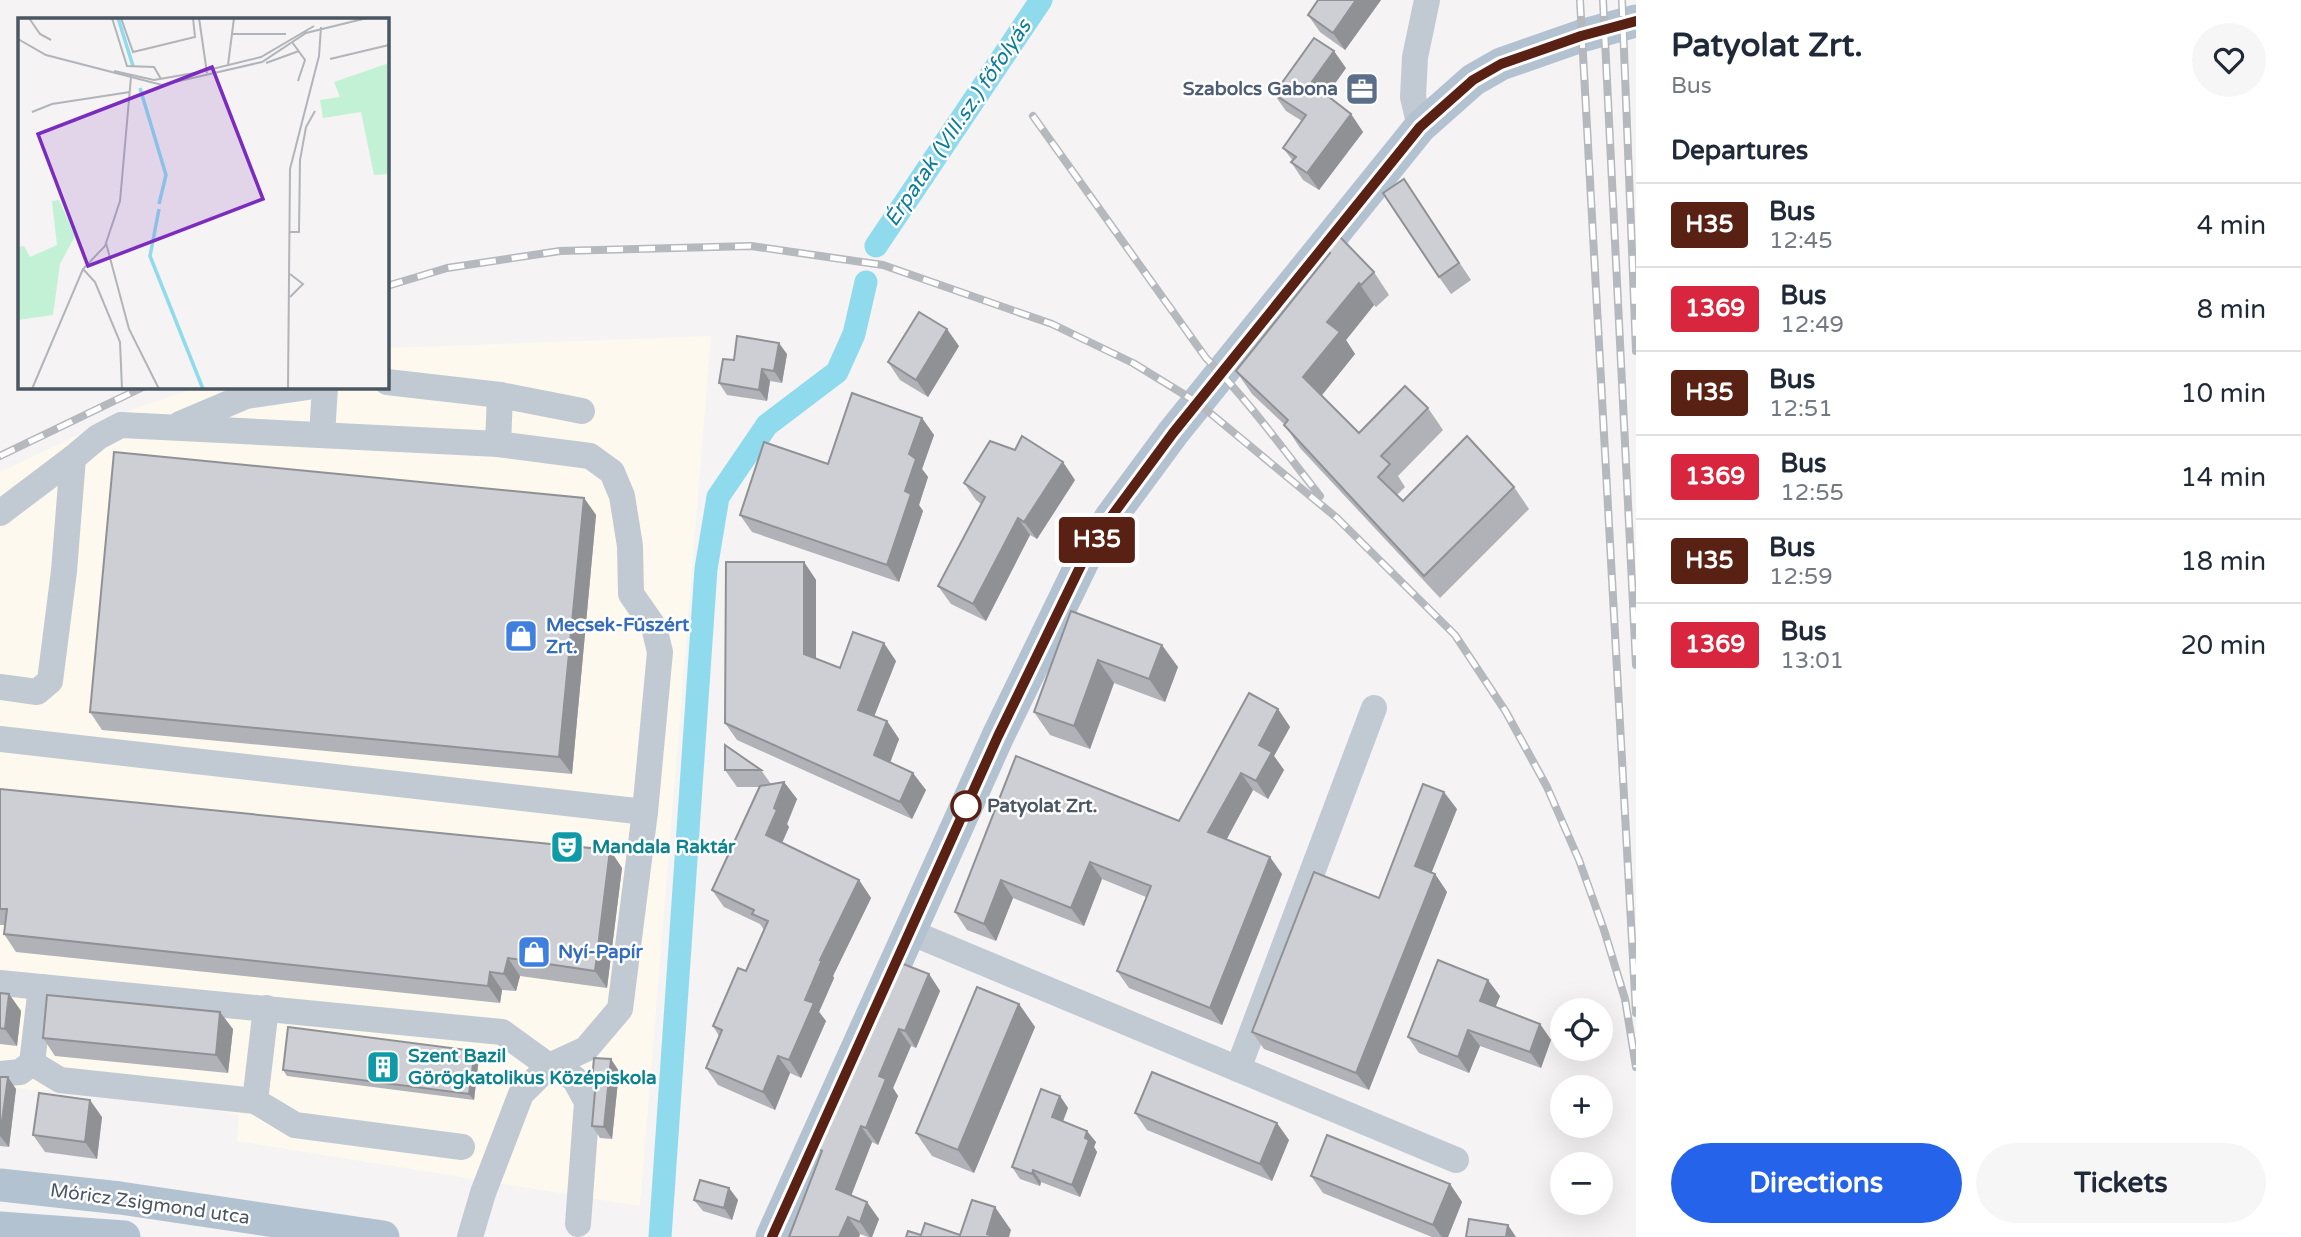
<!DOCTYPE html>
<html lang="en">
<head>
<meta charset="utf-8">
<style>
	:root { --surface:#fff; --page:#f6f6f7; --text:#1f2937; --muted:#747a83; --line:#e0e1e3; --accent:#2563eb }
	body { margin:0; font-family:"Varela Round",sans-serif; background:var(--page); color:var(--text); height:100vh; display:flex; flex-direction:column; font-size:26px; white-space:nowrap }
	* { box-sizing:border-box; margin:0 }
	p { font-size:23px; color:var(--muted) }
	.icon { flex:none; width:38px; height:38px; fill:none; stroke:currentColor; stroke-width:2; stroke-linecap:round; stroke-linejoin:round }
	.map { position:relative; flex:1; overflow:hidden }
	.details { display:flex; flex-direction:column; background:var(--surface); width:665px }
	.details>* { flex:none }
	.badge { padding:0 14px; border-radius:5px; font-size:24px; line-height:46px }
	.tools { position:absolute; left:1550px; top:998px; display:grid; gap:14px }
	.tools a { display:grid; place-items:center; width:63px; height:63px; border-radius:50%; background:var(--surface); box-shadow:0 7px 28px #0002; font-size:35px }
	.map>.badge { position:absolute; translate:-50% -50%; box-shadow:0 0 0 4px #fff }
	h2 { padding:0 35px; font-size:26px; line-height:63px }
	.round { display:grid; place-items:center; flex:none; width:74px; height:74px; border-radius:37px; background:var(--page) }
	.headline { display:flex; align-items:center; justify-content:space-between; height:119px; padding:0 35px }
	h1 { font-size:33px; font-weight:800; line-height:52px }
	.primary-button { display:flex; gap:14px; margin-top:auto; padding:14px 35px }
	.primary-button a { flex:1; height:80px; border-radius:42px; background:var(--accent); color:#fff; font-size:28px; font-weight:800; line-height:80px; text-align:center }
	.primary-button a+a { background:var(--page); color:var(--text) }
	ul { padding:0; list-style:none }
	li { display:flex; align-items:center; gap:21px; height:84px; padding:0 35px; border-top:2px solid var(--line) }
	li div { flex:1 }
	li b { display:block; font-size:26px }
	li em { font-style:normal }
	li .badge { min-width:77px; font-weight:700; text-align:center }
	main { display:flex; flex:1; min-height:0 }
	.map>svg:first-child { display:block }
	.commercial { fill:#fdf9ef }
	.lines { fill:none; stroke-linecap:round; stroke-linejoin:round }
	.canal { stroke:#90daee; stroke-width:23 }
	.minor { stroke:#c1cad2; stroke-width:26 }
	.major { stroke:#b3c2d1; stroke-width:33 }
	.rail-casing { stroke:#b5b8bd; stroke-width:8 }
	.rail { stroke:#fff; stroke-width:5; stroke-dasharray:16; stroke-linecap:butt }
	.wall { fill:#b0b2b7 }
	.shaded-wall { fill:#909195 }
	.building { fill:#cdcfd5; stroke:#909195; stroke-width:2 }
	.line-casing { stroke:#fff; stroke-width:16 }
	.line { stroke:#592014; stroke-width:10 }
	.stop-dot { fill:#fff; stroke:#592014; stroke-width:3.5 }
	.labels { text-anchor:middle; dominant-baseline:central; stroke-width:5; stroke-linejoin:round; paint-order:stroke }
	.service-label { font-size:19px; font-weight:bold; fill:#4e5e75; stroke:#fff; text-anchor:end }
	.shop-label { font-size:19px; font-weight:bold; fill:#366cbe; stroke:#fff; text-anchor:start }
	.stop-label { font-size:19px; font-weight:bold; fill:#4a5661; stroke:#fff; text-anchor:start }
	.culture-label { font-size:19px; font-weight:bold; fill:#0d838f; stroke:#fff; text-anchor:start }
	.street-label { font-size:19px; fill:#4a5661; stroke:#fff }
	.water-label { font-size:21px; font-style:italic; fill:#0c7c9b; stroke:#fff }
	.inset-river { fill:none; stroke:#90daee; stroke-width:3.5 }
	.inset-road { fill:none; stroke:#b1b4b9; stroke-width:2 }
	.view { fill:#7b2cbf; fill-opacity:0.15; stroke:#7b2cbf; stroke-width:3.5 }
	.inset-edge { fill:none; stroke:#4a5661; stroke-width:3.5 }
</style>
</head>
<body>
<main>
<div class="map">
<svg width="1636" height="1237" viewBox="0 0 1636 1237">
	<rect width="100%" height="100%" fill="#f5f3f3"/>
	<path class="commercial" d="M711 336 640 1206 237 1141 239 1115 127 1090H30L0 1085V472L128 411 200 387H387V348Z"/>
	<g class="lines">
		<g class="canal">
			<path d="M876 246 1041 0"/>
			<path d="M660 1237 706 569 718 497 767 425 837 372 854 334 866 282"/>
		</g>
		<g class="minor">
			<path d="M1420 127 1413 97 1415 57 1427 0"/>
			<path d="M387 382 500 395 582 411"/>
			<path d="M180 424 246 396 308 387"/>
			<path d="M322 435 325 387"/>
			<path d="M498 444 500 395"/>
			<path d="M0 513 73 458"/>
			<path d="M0 687 37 692 50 681 64 571 73 458 98 437 121 425 498 444 590 456 612 472 622 496 630 546 631 594 654 627 660 652 645 812 620 1009 586 1049 549 1066 521 1094 483 1193 470 1237"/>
			<path d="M0 739 645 812"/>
			<path d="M910 932 1456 1160"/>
			<path d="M0 983 502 1032 549 1066 574 1078 587 1102 578 1224"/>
			<path d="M32 1063 60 1080 255 1101 295 1125 462 1147"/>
			<path d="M1238 1069 1374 708"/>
			<path d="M0 1074 20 1072 32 1063 41 987"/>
			<path d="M255 1101 266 1008"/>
		</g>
		<g class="major">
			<path d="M0 1185 120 1198 383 1237"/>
			<path d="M0 1228 124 1237"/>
			<path d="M772 1237 998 736 1083 561 1111 517 1173 433 1420 127 1473 80 1501 64 1581 36 1636 21"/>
		</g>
		<defs>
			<g id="rail">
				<path d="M1580 0 1636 1013"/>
				<path d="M1603 0 1636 665"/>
				<path d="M1622 0 1636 351"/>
				<path d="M1033 116 1206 358C1248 400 1283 449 1320 496"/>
				<path d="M387 286 447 268 560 251 751 246 883 265 1052 324 1133 363 1198 403 1337 518 1455 635 1506 712 1547 787 1579 860 1604 930 1625 999 1636 1067"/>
				<path d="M0 456 143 387"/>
			</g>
		</defs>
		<use href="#rail" class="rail-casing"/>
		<use href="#rail" class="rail"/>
	</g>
	<g class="wall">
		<path d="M1318 0H1381L1345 50 1320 32 1308 15Z"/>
		<path d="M1346 68 1327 95 1351 114 1363 132 1319 190 1303 180 1291 162 1293 161 1283 148 1302 121 1286 111 1274 94Z"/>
		<path d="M1416 197 1471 280 1451 294 1439 277Z"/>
		<path d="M1327 250 1374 272 1389 295 1376 307 1374 305 1346 340 1355 354 1321 396 1359 433 1428 408 1443 430 1398 476 1405 487 1397 495 1403 501 1514 487 1529 509 1440 598 1300 448 1285 425 1252 394 1236 371 1330 253Z"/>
		<path d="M959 346 928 397 900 380 888 362Z"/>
		<path d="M787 354 782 383 770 381 767 401 727 395 719 383 734 360Z"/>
		<path d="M922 418 934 435 922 469 928 477 919 505 923 511 899 582 752 532 740 515 828 464Z"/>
		<path d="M1075 480 1037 539 1030 535 986 621 951 604 938 586 981 504 976 500 964 483Z"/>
		<path d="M584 498 596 515 572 774 102 730 90 712Z"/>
		<path d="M804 562 816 580V659L840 668 896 661 874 716 887 721 899 739 890 763 926 790 912 819 737 740 725 723Z"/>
		<path d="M1071 611 1178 667 1165 702 1114 683 1090 749 1050 735 1034 712Z"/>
		<path d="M1278 709 1290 727 1274 756 1284 770 1268 799 1253 790 1226 839 1282 874 1222 1025 1129 988 1117 971 1146 897 1102 879 1084 926 1013 898 996 941 967 930 955 912 1016 756 1179 821Z"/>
		<path d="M725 770H761L771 784 784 782 797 799 787 824 789 827 782 843 859 880 871 898 833 976 834 978 819 1012 826 1021 801 1078 790 1073 775 1110 718 1085 706 1068 719 1036 713 1026 746 971 764 930 760 924 724 907 712 890 759 787H737Z"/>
		<path d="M0 789 610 850 622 868 607 988 520 976 516 991 502 990 500 1003 16 952 4 934 5 925H0Z"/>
		<path d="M1457 809 1431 873 1435 874 1447 892 1369 1090 1264 1049 1252 1032 1379 898Z"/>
		<path d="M929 974 940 991 916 1048 911 1046 893 1088 898 1096 878 1145 872 1142 851 1196 879 1219 872 1237H868L860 1234 859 1237H789L822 1153 819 1149Z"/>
		<path d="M0 993 9 994 21 1011 17 1046 0 1044Z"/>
		<path d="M1500 996 1495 1007 1540 1024 1551 1040 1541 1068 1480 1046 1469 1073 1419 1053 1408 1037Z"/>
		<path d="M1019 1004 1035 1027 974 1173 932 1156 916 1133Z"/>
		<path d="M233 1029 228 1073 55 1056 43 1038Z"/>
		<path d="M475 1051 479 1057 474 1100 287 1076 283 1070Z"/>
		<path d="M619 1071 612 1139 600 1138 592 1126Z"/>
		<path d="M0 1077 16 1089 9 1147 0 1146Z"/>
		<path d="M1060 1096 1068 1108 1063 1121 1096 1142 1094 1147 1097 1152 1080 1197 1041 1182 1040 1186 1020 1179 1012 1167Z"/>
		<path d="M1135 1113 1289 1140 1272 1181 1147 1130Z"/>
		<path d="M102 1117 97 1159 45 1152 33 1135Z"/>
		<path d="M1311 1176 1450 1184 1462 1202 1448 1237H1432L1323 1193Z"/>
		<path d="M729 1188 738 1200 732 1220 703 1211 694 1200Z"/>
	</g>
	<g class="shaded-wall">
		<path d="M1356 0H1381L1345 50 1333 33Z"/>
		<path d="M1334 51 1346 68 1323 100 1311 83Z"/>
		<path d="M1351 114 1363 132 1319 190 1307 173Z"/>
		<path d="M1359 283 1374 305 1346 340 1355 354 1318 400 1303 377 1327 322Z"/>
		<path d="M947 329 959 346 928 397 916 380Z"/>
		<path d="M779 343 787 354 782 383 774 371Z"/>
		<path d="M762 369 770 381 767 401 759 390Z"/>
		<path d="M922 418 934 435 922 469 928 477 919 505 923 511 899 582 887 565 905 491 909 454Z"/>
		<path d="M1063 462 1075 480 1037 539 1024 522Z"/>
		<path d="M584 498 596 515 572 774 559 757Z"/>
		<path d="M1018 518 1030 535 986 621 973 604Z"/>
		<path d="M804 562 816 580V671L804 654Z"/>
		<path d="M884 643 896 661 870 727 858 710Z"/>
		<path d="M1162 645 1178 667 1165 702 1149 679Z"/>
		<path d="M1098 660 1114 683 1090 749 1074 726Z"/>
		<path d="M1278 709 1290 727 1274 756 1284 770 1268 799 1256 781 1259 745Z"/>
		<path d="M887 721 899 739 886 773 874 755Z"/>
		<path d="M913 773 926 790 912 819 900 802Z"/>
		<path d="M1241 773 1253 790 1221 850 1208 832Z"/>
		<path d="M784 782 797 799 787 824 789 827 778 852 766 835Z"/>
		<path d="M1444 792 1457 809 1427 884 1415 866Z"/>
		<path d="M610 850 622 868 607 988 595 971Z"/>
		<path d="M1270 857 1282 874 1222 1025 1210 1008Z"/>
		<path d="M1090 862 1102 879 1084 926 1071 908Z"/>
		<path d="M1435 874 1447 892 1369 1090 1356 1073Z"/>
		<path d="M859 880 871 898 833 976 834 978 819 1012 826 1021 801 1078 789 1060 805 1000 820 960Z"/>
		<path d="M1001 880 1013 898 996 941 984 924Z"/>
		<path d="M508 958 520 976 516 991 504 974Z"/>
		<path d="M490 972 502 990 500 1003 488 986Z"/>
		<path d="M929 974 940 991 916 1048 905 1031Z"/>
		<path d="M1488 980 1500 996 1491 1018 1480 1001Z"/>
		<path d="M9 994 21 1011 17 1046 5 1029Z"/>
		<path d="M1019 1004 1035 1027 974 1173 958 1150Z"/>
		<path d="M220 1012 233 1029 228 1073 216 1055Z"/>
		<path d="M1540 1024 1551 1040 1541 1068 1530 1052Z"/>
		<path d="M899 1029 911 1046 893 1088 898 1096 878 1145 866 1128 879 1076Z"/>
		<path d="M1468 1030 1480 1046 1469 1073 1458 1057Z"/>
		<path d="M475 1051 479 1057 474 1100 469 1094Z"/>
		<path d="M778 1056 790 1073 775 1110 763 1092Z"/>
		<path d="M611 1059 619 1071 612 1139 604 1127Z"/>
		<path d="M8 1077 16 1089 9 1147 0 1136Z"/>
		<path d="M1060 1096 1068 1108 1060 1129 1052 1117Z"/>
		<path d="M90 1100 102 1117 97 1159 85 1142Z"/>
		<path d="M1277 1123 1289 1140 1272 1181 1260 1164Z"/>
		<path d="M861 1126 872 1142 847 1206 836 1189Z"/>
		<path d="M1087 1131 1096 1142 1094 1147 1097 1152 1080 1197 1072 1185Z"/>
		<path d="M1033 1170 1041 1182 1040 1186 1032 1174Z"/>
		<path d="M1450 1184 1462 1202 1448 1237H1442L1433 1225Z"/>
		<path d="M729 1188 738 1200 732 1220 724 1208Z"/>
		<path d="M867 1202 879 1219 872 1237H870L860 1222Z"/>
		<path d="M995 1207 1011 1230 1009 1237H989L987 1234Z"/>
		<path d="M848 1217 860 1234 859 1237H839Z"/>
		<path d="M1508 1225 1516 1237H1506Z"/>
	</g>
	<g class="building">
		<path d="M1318 0H1356L1333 33 1308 15Z"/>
		<path d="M1314 38 1334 51 1311 83 1351 114 1307 173 1291 162 1296 157 1283 148 1306 115 1274 94Z"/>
		<path d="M1404 179 1459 263 1439 277 1383 193Z"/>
		<path d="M1340 237 1374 272 1361 285 1359 283 1327 322 1340 332 1303 377 1359 433 1405 386 1428 408 1381 456 1390 464 1378 477 1403 501 1467 436 1514 487 1424 576 1284 425 1288 420 1236 371 1330 253 1327 250Z"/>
		<path d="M919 312 947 329 916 380 888 362Z"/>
		<path d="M737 336 779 343 774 371 762 369 759 390 719 383 723 359 734 360Z"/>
		<path d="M852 393 922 418 909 454 916 459 905 491 911 494 887 565 740 515 764 442 828 464Z"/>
		<path d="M1022 436 1063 462 1024 522 1018 518 973 604 938 586 985 497 964 483 990 441 1015 450Z"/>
		<path d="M114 452 584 498 559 757 90 712Z"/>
		<path d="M726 562H804V654L840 668 853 632 884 643 858 710 887 721 874 755 913 773 900 802 725 723Z"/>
		<path d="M1071 611 1162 645 1149 679 1098 660 1074 726 1034 712Z"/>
		<path d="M1249 693 1278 709 1259 745 1272 752 1256 781 1241 773 1208 832 1270 857 1210 1008 1117 971 1151 886 1090 862 1071 908 1001 880 984 924 955 912 1016 756 1179 821Z"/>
		<path d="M725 745 761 770H725Z"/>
		<path d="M784 782 774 808 777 810 766 835 859 880 820 960H822L805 1000 814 1003 789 1060 778 1056 763 1092 706 1068 722 1030 713 1026 738 968 746 971 768 921 752 914 754 910 712 890 760 786Z"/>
		<path d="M1423 784 1444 792 1415 866 1435 874 1356 1073 1252 1032 1314 872 1379 898Z"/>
		<path d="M0 789 610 850 595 971 508 958 504 974 490 972 488 986 4 934 7 909H0Z"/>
		<path d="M1438 960 1488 980 1480 1001 1540 1024 1530 1052 1468 1030 1458 1057 1408 1037Z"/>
		<path d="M898 962 929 974 905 1031 899 1029 879 1076 886 1079 866 1128 861 1126 836 1189 867 1202 860 1222 848 1217 839 1237H789L822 1151 819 1149 871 1022Z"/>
		<path d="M977 987 1019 1004 958 1150 916 1133Z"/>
		<path d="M0 993 9 994 5 1029 0 1028Z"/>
		<path d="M47 995 220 1012 216 1055 43 1038Z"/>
		<path d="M288 1027 475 1051 469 1094 283 1070Z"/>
		<path d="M594 1058 611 1059 604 1127 592 1126 595 1091 592 1081Z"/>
		<path d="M1152 1072 1277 1123 1260 1164 1135 1113Z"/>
		<path d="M0 1077H8L0 1136Z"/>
		<path d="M1041 1089 1060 1096 1052 1117 1087 1131 1085 1138 1089 1140 1072 1185 1033 1170 1032 1174 1012 1167Z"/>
		<path d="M39 1093 90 1100 85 1142 33 1135Z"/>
		<path d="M1327 1135 1450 1184 1433 1225 1311 1176Z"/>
		<path d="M700 1180 729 1188 724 1208 694 1200Z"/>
		<path d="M972 1200 995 1207 987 1234 996 1237H906L908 1231 921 1235 925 1223 960 1235Z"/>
		<path d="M1469 1219 1508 1225 1506 1237H1466Z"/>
	</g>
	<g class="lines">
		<defs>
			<path id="line" d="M772 1237 998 736 1083 561 1111 517 1173 433 1420 127 1473 80 1501 64 1581 36 1636 21"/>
		</defs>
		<use href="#line" class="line-casing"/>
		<use href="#line" class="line"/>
	</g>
	<defs>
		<symbol id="office-square" viewBox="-11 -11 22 22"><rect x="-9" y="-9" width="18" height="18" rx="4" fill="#5c6f8a" stroke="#fff"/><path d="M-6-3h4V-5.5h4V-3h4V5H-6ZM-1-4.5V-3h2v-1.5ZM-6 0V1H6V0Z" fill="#fff"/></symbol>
		<symbol id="shop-square" viewBox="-11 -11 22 22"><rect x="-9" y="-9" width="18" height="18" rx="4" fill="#3f7fe0" stroke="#fff"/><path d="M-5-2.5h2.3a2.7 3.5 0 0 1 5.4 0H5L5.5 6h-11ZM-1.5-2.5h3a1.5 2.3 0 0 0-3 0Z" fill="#fff"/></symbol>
		<symbol id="theatre-square" viewBox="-11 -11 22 22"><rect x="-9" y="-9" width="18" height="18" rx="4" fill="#0f9aa8" stroke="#fff"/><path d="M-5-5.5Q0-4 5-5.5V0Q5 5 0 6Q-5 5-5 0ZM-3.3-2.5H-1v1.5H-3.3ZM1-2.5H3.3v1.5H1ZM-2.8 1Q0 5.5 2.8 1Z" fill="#fff"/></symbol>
		<symbol id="building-square" viewBox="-11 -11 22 22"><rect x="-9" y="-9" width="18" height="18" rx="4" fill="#0f9aa8" stroke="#fff"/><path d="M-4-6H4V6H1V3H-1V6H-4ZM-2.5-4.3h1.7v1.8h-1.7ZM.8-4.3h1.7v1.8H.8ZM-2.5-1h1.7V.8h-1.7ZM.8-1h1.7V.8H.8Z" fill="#fff"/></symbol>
	</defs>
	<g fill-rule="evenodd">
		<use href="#office-square" x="1343" y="70" width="38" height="38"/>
		<use href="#shop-square" x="502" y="617" width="38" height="38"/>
		<use href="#theatre-square" x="548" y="828" width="38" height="38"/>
		<use href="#shop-square" x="515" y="933" width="38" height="38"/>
		<use href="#building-square" x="364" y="1048" width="38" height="38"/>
	</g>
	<circle class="stop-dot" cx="966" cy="806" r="14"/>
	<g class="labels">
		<g class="service-label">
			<text x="1338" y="89">Szabolcs Gabona</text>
		</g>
		<g class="shop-label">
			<text x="546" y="625">Mecsek-Fűszért<tspan x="546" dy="22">Zrt.</tspan></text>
			<text x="558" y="952">Nyí-Papír</text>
		</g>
		<g class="stop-label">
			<text x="987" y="806">Patyolat Zrt.</text>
		</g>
		<g class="culture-label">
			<text x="592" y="847">Mandala Raktár</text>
			<text x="408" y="1056">Szent Bazil<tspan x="408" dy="22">Görögkatolikus Középiskola</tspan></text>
		</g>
		<g class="street-label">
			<text transform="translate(150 1204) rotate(8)">Móricz Zsigmond utca</text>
		</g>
		<g class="water-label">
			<text transform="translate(958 123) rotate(-56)">Érpatak (VIII.sz.) főfolyás</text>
		</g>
	</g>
	<g transform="translate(18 18)">
		<rect width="371" height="371" fill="#f5f3f3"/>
		<path d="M371 45V156L356 157 343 94 305 100 302 82 322 79 316 64ZM41 182 57 218 42 246 35 297 0 302V229L6 228 12 239 39 227 34 183Z" fill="#c3f1d5"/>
		<path class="inset-river" d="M100 0 115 48M122 70 148 157 141 186M141 191 132 238 185 371"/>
		<path class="inset-road" d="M11 0 22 16 33 22M94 0 109 48 136 49 143 61M103 0 115 34 177 19 175 0M181 0 189 55M214 16H268M0 21 28 37 144 67 244 44 288 15 349 0M274 24 287 42 280 63M312 41 371 27M248 45 281 33M210 47 216 0M96 53 136 62 182 54 243 39 296 8M14 94 34 86 112 74M272 214H281L282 142 288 109 297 93M88 225 111 311 141 371M65 251 77 264 102 324 104 371M272 256 285 266 272 279M14 371 65 251 87 228 102 183 113 59M270 371 272 151 301 38 303 9"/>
		<path class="view" d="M194 49 245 181 70 248 20 116Z"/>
		<rect width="371" height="371" class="inset-edge"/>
	</g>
</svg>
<div class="tools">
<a><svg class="icon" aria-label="locate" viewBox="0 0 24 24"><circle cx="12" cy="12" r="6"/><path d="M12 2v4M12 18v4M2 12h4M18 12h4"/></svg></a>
<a>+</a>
<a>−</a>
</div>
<b class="badge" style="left:1097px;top:540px;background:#592014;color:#fff">H35</b>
</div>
<section class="details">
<div class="headline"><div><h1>Patyolat Zrt.</h1><p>Bus</p></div><a class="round"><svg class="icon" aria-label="heart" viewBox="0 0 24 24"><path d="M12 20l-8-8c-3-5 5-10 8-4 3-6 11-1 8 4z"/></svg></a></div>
<h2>Departures</h2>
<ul>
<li><span class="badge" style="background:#592014;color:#fff">H35</span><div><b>Bus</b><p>12:45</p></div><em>4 min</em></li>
<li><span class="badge" style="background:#d7263d;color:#fff">1369</span><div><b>Bus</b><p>12:49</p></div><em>8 min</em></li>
<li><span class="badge" style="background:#592014;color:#fff">H35</span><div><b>Bus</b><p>12:51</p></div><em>10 min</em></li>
<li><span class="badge" style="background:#d7263d;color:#fff">1369</span><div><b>Bus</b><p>12:55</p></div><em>14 min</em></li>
<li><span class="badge" style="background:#592014;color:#fff">H35</span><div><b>Bus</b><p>12:59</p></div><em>18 min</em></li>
<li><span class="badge" style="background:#d7263d;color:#fff">1369</span><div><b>Bus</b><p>13:01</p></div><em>20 min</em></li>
</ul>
<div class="primary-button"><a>Directions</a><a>Tickets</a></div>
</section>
</main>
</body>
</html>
